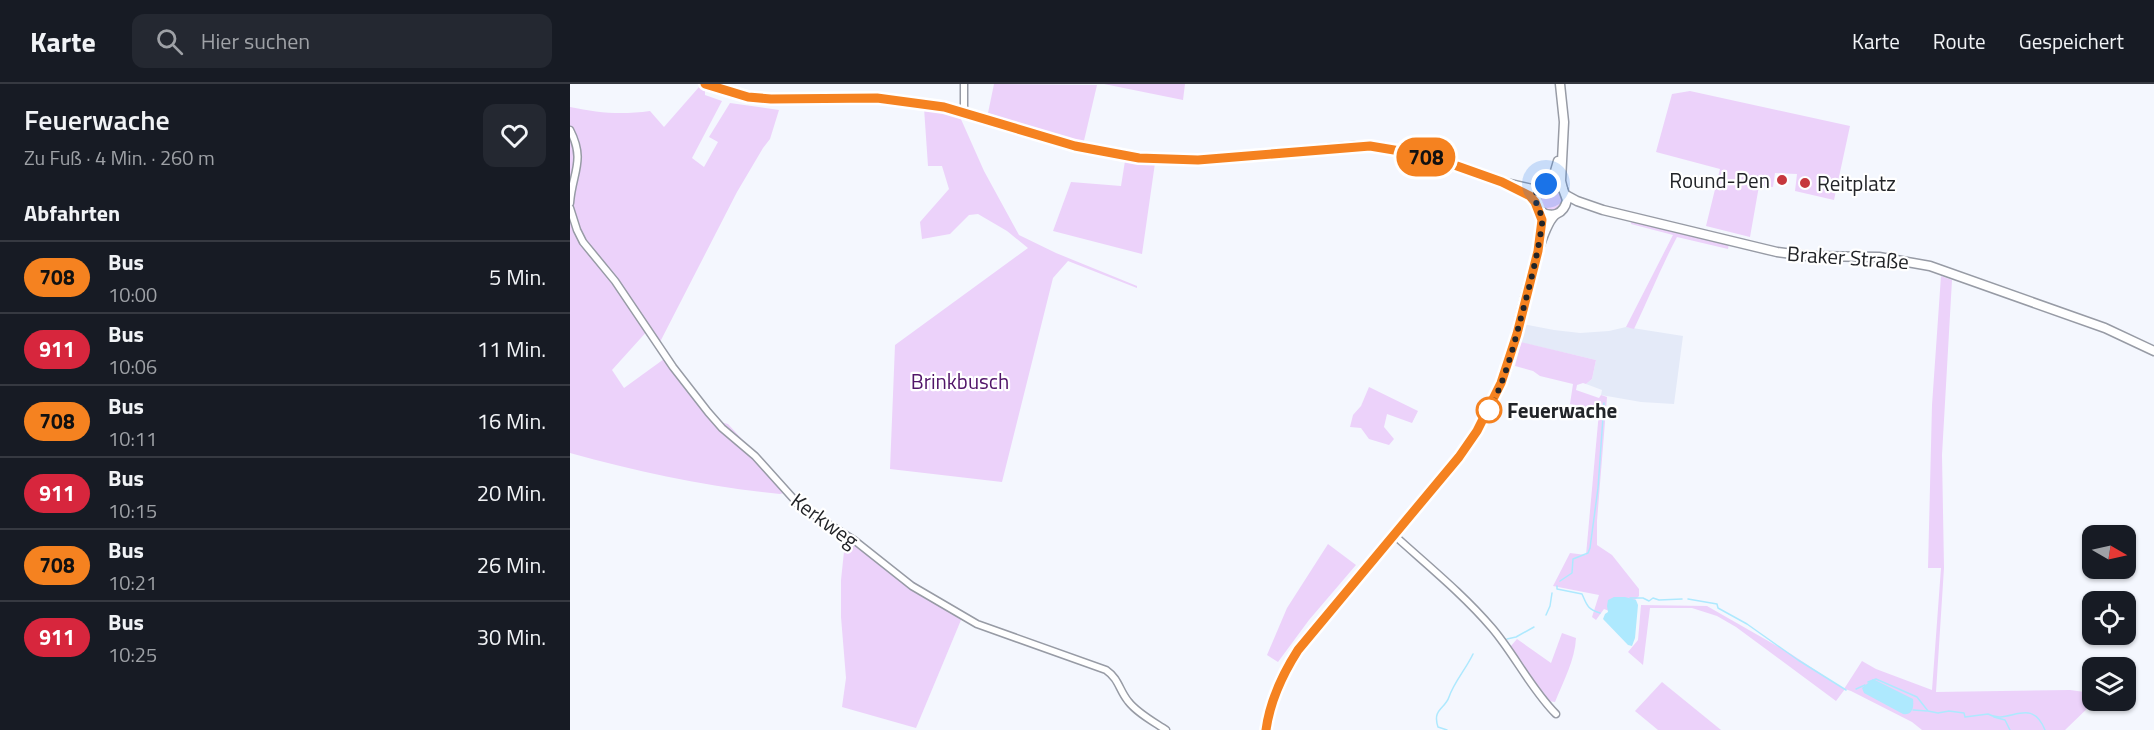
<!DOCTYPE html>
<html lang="de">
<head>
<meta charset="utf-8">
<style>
	:root { --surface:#171b24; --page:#242831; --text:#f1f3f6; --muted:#9ea1a6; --line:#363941 }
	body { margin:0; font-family:"Titillium Web",sans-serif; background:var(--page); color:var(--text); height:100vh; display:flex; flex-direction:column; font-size:22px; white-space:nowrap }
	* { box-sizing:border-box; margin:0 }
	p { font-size:20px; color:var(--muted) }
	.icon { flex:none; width:33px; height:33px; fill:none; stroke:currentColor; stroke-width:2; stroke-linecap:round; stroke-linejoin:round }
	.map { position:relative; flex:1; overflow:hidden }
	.drawer { display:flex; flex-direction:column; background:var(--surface); width:570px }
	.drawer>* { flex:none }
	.badge { padding:0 12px; border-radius:20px; font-size:21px; line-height:39px }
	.needle { width:39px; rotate:99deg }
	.tools { position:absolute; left:1512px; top:441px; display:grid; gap:12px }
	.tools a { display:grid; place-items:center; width:54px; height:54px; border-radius:12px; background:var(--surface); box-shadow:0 2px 4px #0004; font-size:30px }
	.you { position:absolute; width:30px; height:30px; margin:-15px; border:4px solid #fff; border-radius:50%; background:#1a73e8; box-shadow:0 0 0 9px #1a73e833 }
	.map>.badge { position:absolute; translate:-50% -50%; box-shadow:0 0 0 3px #fff }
	h2 { padding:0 24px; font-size:22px; line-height:54px }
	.round { display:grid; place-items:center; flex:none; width:63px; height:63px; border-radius:12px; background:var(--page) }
	.headline { display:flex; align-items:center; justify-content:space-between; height:102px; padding:0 24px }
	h1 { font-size:28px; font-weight:600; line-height:45px }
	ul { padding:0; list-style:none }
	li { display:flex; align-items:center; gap:18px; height:72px; padding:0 24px; border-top:2px solid var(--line) }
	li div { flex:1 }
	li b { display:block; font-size:22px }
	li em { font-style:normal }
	li .badge { min-width:66px; font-weight:700; text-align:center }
	header { display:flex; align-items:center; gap:36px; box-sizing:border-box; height:84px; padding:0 30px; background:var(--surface); border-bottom:2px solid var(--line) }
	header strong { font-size:28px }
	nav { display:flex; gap:33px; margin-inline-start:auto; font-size:21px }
	.search { width:420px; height:54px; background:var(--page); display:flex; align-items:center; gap:15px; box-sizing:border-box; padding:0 21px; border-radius:12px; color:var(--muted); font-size:22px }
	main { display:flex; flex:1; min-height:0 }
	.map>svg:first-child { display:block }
	.built { fill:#e4eaf8 }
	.green { fill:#ecd2fa }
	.water { fill:#aee9fe }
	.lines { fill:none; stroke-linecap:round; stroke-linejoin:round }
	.stream { stroke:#aee9fe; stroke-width:1.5 }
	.minor-casing { stroke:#979ba5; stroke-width:9 }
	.tertiary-casing { stroke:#979ba5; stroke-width:11 }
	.minor { stroke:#fff; stroke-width:6 }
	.tertiary { stroke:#fff; stroke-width:8 }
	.line-casing { stroke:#fff; stroke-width:14 }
	.line { stroke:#f58220; stroke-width:9 }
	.walk { stroke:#222428; stroke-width:6; stroke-dasharray:0 10.8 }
	.poi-dot { fill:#c6373d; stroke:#fff; stroke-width:2 }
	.stop-dot { fill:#fff; stroke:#f58220; stroke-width:3 }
	.labels { text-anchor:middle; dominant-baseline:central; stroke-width:4.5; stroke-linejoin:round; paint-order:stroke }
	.poi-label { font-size:21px; fill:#222428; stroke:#fff; text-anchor:end }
	.street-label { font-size:21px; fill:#222428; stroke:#fff }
	.park-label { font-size:21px; fill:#511569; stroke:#fff }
	.stop-label { font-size:21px; font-weight:bold; fill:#222428; stroke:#fff; text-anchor:start }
</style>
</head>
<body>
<header>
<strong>Karte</strong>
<div class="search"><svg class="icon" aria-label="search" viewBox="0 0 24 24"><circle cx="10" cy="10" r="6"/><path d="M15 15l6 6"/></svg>Hier suchen</div>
<nav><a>Karte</a><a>Route</a><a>Gespeichert</a></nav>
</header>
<main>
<section class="drawer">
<div class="headline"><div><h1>Feuerwache</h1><p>Zu Fuß · 4 Min. · 260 m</p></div><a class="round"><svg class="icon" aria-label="heart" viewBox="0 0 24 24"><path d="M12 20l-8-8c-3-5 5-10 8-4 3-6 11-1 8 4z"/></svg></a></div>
<h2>Abfahrten</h2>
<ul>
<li><span class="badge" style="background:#f58220;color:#111">708</span><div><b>Bus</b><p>10:00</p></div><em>5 Min.</em></li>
<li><span class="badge" style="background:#d7263d;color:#fff">911</span><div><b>Bus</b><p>10:06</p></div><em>11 Min.</em></li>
<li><span class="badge" style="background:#f58220;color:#111">708</span><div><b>Bus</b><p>10:11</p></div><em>16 Min.</em></li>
<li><span class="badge" style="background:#d7263d;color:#fff">911</span><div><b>Bus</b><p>10:15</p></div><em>20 Min.</em></li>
<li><span class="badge" style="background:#f58220;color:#111">708</span><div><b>Bus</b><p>10:21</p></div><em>26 Min.</em></li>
<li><span class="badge" style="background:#d7263d;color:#fff">911</span><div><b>Bus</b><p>10:25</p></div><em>30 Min.</em></li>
</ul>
</section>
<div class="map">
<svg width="1584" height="646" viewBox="0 0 1584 646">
	<rect width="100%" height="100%" fill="#f4f7fe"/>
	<path class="built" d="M953 240 984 246 1010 249 1039 247 1056 243 1113 252 1104 320 1071 318 1031 311 1032 306 1016 300 1022 295 1026 276 949 258Z"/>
	<g class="green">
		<path d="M424 0 527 1 513 61 418 29Z"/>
		<path d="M534 0H615L613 16Z"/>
		<path d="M129 3 135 6V11L152 17 122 74 134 83 148 58 139 53 160 19 209 26 200 55 193 64 167 108 90 258 79 245 42 286 54 304 94 275 139 335 158 340 204 390 201 395 214 409 210 410C139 403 69 388 0 369V23C28 29 51 31 80 27L94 43Z"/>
		<path d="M1120 7 1280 42 1264 116 1225 107 1227 90 1205 89 1203 103 1189 102 1180 153 1136 142 1150 85 1086 68 1102 10Z"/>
		<path d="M354 24 390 33 414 87 449 151 486 169 567 202V204L498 177 483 194 432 398 320 385 325 261 458 164 437 147 408 130 399 131 380 150 352 155 350 138 379 105 372 82H358Z"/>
		<path d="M555 77 585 79 572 170 483 147 501 98 551 102Z"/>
		<circle cx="981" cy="116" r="12"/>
		<path d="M1062 136 1159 160 1158 165 1107 153C1091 183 1079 214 1064 245L1056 243 1103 151 1061 140Z"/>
		<path d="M1371 192 1382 196 1372 371 1374 484 1366 608 1500 606 1522 609V616L1525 617 1495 646H1352L1342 638 1281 607 1275 605 1266 617 1166 543 1147 532 1122 524H1080L1073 581 1058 568 1068 556 1071 521 1137 522 1221 570 1274 605 1292 577 1306 585 1362 606 1371 484H1358L1362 321Z"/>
		<path d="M951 258 1026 276 1022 295 1016 300 1013 299 1007 301 1006 306 1029 314 1031 311 1037 313 1027 437V461L1042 471 1069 505V512L1062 519 1042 528 1034 525 1026 536 1022 533 1029 511 983 502 1000 469 1016 471 1029 328 1000 320 1003 300 970 292 963 287 945 282Z"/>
		<path d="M799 303 848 327 842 339 817 330 814 343 824 355 819 361 799 355 791 344 780 343 783 331 791 322Z"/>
		<path d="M278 453 372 517 369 521 391 536 346 644 272 623 276 594 271 533V496L275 458Z"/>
		<path d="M758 460 786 481 739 536 708 578 697 571 717 524Z"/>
		<path d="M992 549 1006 554C1005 576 993 598 985 618L978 617 940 563 947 555 981 579Z"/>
		<path d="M1092 598 1151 646H1088L1065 627Z"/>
	</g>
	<g class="water">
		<path d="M1044 513H1055L1066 516 1068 521 1065 554 1062 562 1058 561 1033 535 1035 530 1038 528 1037 522 1038 516Z"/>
		<path d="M1303 595 1343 615C1344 622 1343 632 1333 630L1294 609 1292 604Z"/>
	</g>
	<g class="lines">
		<g class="stream">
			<path d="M990 497 1002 489 1003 475 1018 469 1020 464 1028 404 1034 319"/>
			<path d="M987 502V505L1012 510C1017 521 1017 525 1030 529"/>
			<path d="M1060 514H1073L1079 517 1083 514 1089 516 1112 515"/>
			<path d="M1118 515 1147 520 1148 524 1177 540 1228 576 1276 606"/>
			<path d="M976 531 980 522 982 509"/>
			<path d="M937 555 946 553 964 543"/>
			<path d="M1298 598 1306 595 1347 613 1358 627 1368 629 1379 627 1394 629 1395 633 1418 630C1438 642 1461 611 1475 646"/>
			<path d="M1286 605 1295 601"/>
			<path d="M1343 626 1357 627"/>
			<path d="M1424 633 1435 636 1440 646"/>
			<path d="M877 646 868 643C862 625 875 625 879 613 884 598 896 585 903 570"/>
		</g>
		<defs>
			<g id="minor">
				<path d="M394 0V28"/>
				<path d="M0 46C16 77 2 89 0 119"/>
				<path d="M0 124 7 146 13 158 45 197 103 283 138 328 152 344 185 372 230 422 284 456 342 502 407 540 536 586C549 595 549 606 558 617 567 629 584 638 596 646"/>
				<path d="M824 451C857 481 893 510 922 544 945 571 961 605 986 630"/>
			</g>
			<g id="tertiary">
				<path d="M135 0 178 13 201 15 307 14 373 23 505 62 569 74 628 76 785 62 813 63 877 79 932 98 962 105 970 104"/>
				<path d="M990 0 994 38 991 97 993 105"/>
				<path d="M976 100 983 94 988 77"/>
				<path d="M996 111 1007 117 1033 126 1207 168 1238 172 1309 173 1360 182 1535 244 1584 267"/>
				<path d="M970 127C982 135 994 130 997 116L993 105C987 100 981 98 974 101 956 110 972 125 972 137 972 142 971 147 970 152"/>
				<path d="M696 646C700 617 712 591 728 566L889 373C910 345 926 316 937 284 947 254 967 147 985 131"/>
			</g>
		</defs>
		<use href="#minor" class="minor-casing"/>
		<use href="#tertiary" class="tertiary-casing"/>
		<use href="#minor" class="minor"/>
		<use href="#tertiary" class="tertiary"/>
	</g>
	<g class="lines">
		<defs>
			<path id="line" d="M135 0 178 13 201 15 307 14 374 23 505 62 569 74 628 76 800 62 842 69 887 82 932 98 960 112 965 118 972 136 968 167 947 250 931 299 907 347 889 373 728 566C712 591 700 617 696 646"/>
		</defs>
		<use href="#line" class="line-casing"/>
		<use href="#line" class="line"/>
		<path class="walk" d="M919 326C936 295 944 260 953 226 961 197 968 169 972 140 974 124 953 112 976 100"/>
	</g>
	<g class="poi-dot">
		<circle cx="1212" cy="96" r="6"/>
		<circle cx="1235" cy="99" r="6"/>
	</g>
	<circle class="stop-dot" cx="919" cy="326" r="12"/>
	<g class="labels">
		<g class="poi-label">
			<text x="1200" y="96">Round-Pen</text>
			<text x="1247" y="99" text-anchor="start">Reitplatz</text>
		</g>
		<g class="street-label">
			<text transform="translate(1278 173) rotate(4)">Braker Straße</text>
			<text transform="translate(255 436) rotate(36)">Kerkweg</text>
		</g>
		<g class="park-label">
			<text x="390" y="297">Brinkbusch</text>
		</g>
		<g class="stop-label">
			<text x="937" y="326">Feuerwache</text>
		</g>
	</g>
</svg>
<div class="tools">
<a><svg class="needle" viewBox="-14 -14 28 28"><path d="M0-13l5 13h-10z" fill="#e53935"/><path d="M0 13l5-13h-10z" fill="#9ea1a6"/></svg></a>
<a><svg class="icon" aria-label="locate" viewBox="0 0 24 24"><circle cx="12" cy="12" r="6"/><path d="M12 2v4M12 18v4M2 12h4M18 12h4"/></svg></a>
<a><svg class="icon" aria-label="layers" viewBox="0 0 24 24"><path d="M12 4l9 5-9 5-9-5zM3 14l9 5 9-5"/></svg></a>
</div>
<div class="you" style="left:976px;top:100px"></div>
<b class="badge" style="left:856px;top:73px;background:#f58220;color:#111">708</b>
</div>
</main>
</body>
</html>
